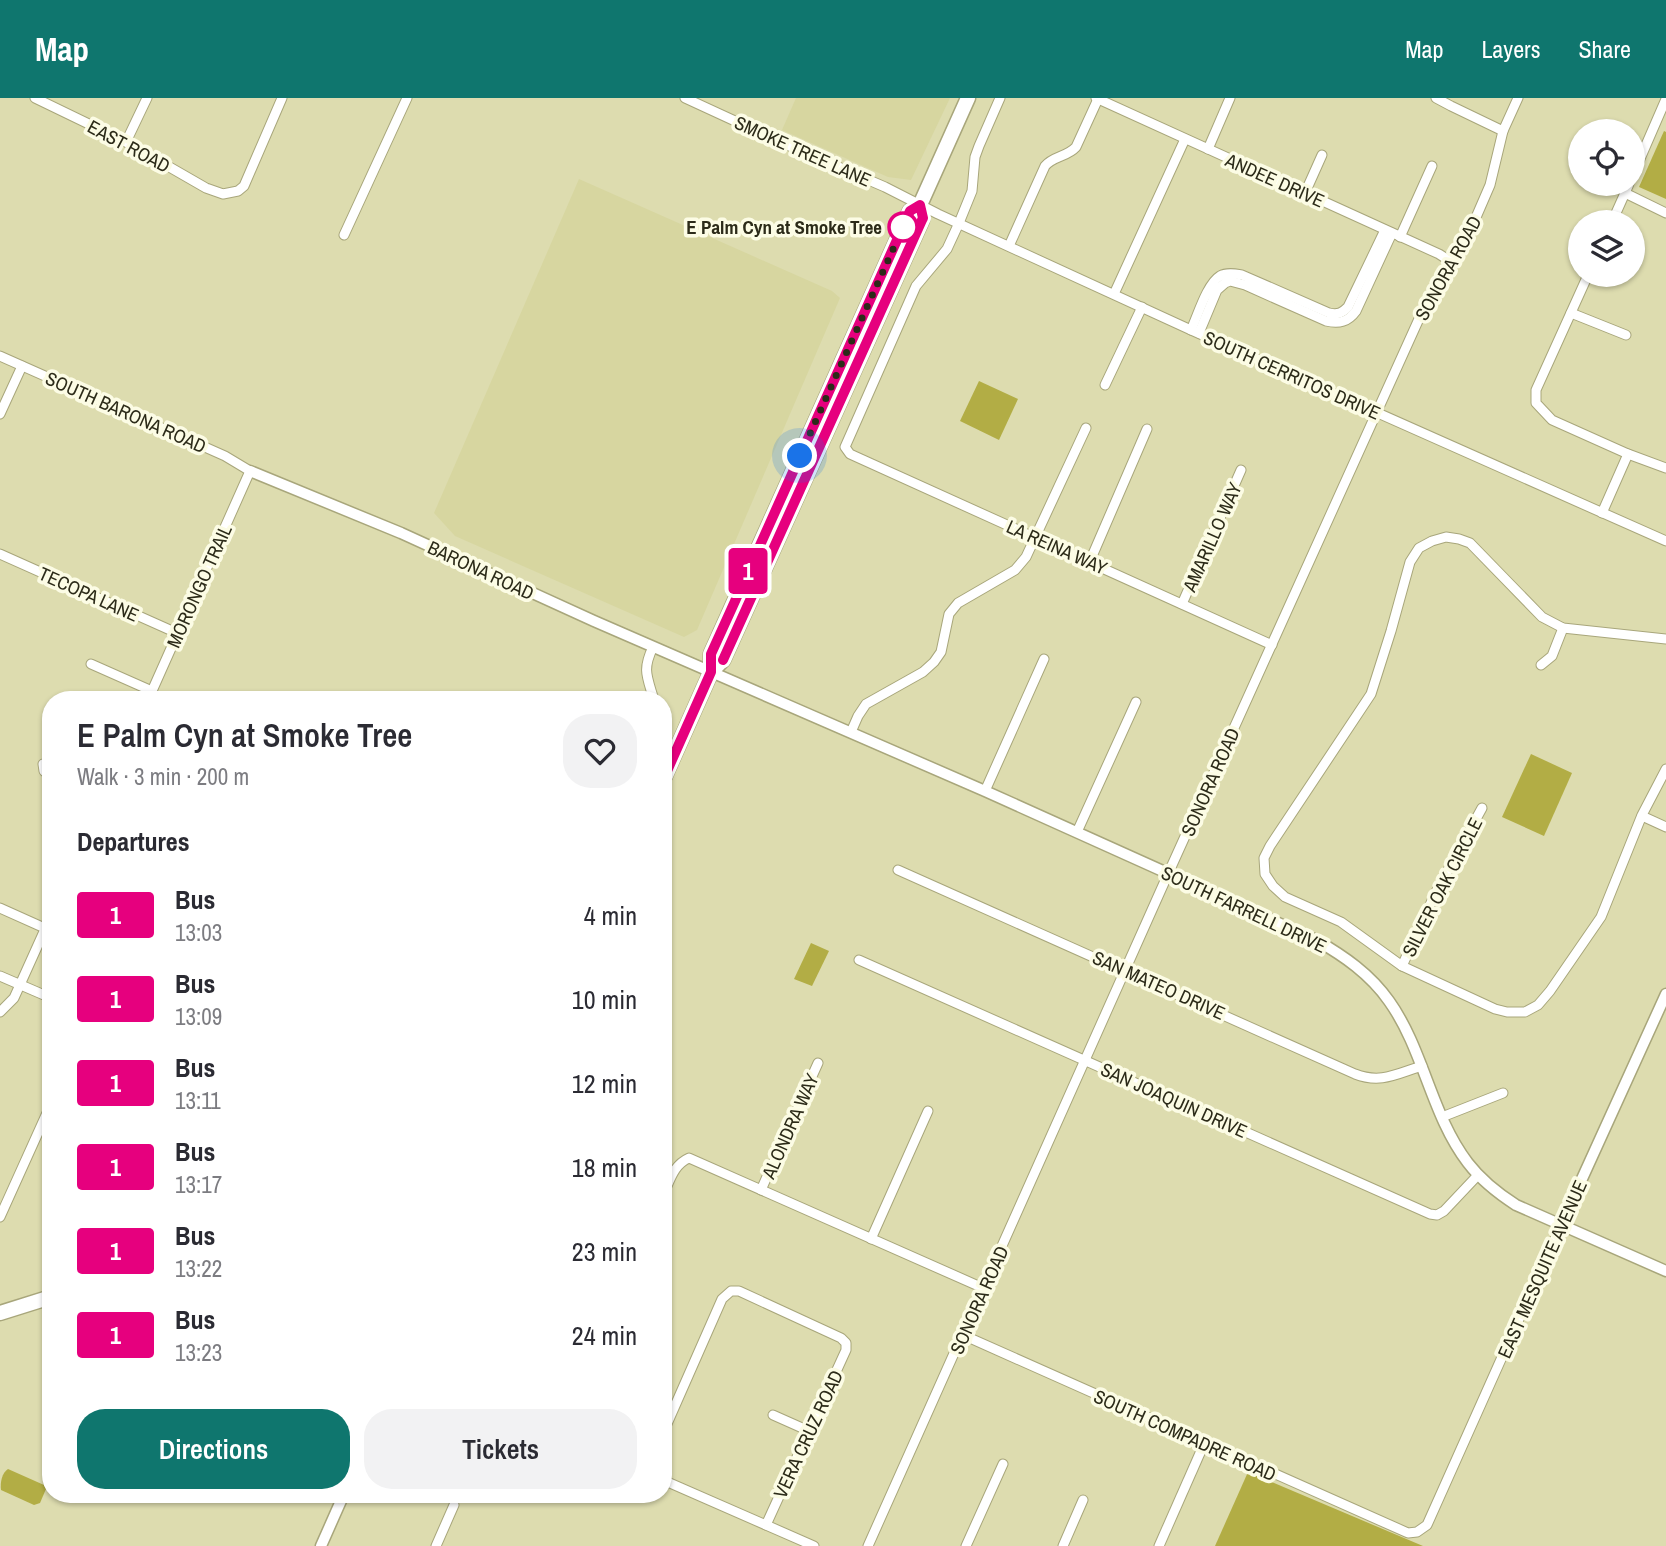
<!DOCTYPE html>
<html lang="en">
<head>
<meta charset="utf-8">
<style>
	:root { --surface:#fff; --page:#f2f2f3; --text:#2b2b33; --muted:#7c7c81; --accent:#0f766e }
	body { margin:0; font-family:"Archivo Narrow",sans-serif; background:var(--page); color:var(--text); height:100vh; display:flex; flex-direction:column; font-size:26px; white-space:nowrap }
	* { box-sizing:border-box; margin:0 }
	p { font-size:23px; color:var(--muted) }
	.icon { flex:none; width:38px; height:38px; fill:none; stroke:currentColor; stroke-width:2; stroke-linecap:round; stroke-linejoin:round }
	.map { position:relative; flex:1; overflow:hidden }
	.side { position:absolute; left:42px; top:593px; width:630px; height:812px; display:flex; flex-direction:column; background:var(--surface); border-radius:28px; box-shadow:0 2px 5px #0004 }
	.side>* { flex:none }
	.badge { padding:0 14px; border-radius:5px; font-size:24px; line-height:46px }
	.controls { position:absolute; left:1568px; top:21px; display:grid; gap:14px }
	.controls a { display:grid; place-items:center; width:77px; height:77px; border-radius:50%; background:var(--surface); box-shadow:0 2px 5px #0004; font-size:35px }
	.you { position:absolute; width:35px; height:35px; margin:-18px; border:5px solid #fff; border-radius:50%; background:#1a73e8; box-shadow:0 0 0 10px #1a73e833 }
	.map>.badge { position:absolute; translate:-50% -50%; box-shadow:0 0 0 4px #fff }
	h2 { padding:0 35px; font-size:26px; line-height:63px }
	.round { display:grid; place-items:center; flex:none; width:74px; height:74px; border-radius:28px; background:var(--page) }
	.head { display:flex; align-items:center; justify-content:space-between; height:119px; padding:0 35px }
	h1 { font-size:33px; font-weight:600; line-height:52px }
	.primary-button { display:flex; gap:14px; margin-top:auto; padding:14px 35px }
	.primary-button a { flex:1; height:80px; border-radius:28px; background:var(--accent); color:#fff; font-size:28px; font-weight:600; line-height:80px; text-align:center }
	.primary-button a+a { background:var(--page); color:var(--text) }
	ul { padding:0; list-style:none }
	li { display:flex; align-items:center; gap:21px; height:84px; padding:0 35px }
	li div { flex:1 }
	li b { display:block; font-size:26px }
	li em { font-style:normal }
	li .badge { min-width:77px; font-weight:700; text-align:center }
	header { display:flex; align-items:center; gap:42px; box-sizing:border-box; height:98px; padding:0 35px; background:var(--accent); color:#fff }
	header strong { font-size:33px }
	nav { display:flex; gap:38px; margin-inline-start:auto; font-size:24px }
	.map>svg:first-child { display:block }
	.built { fill:#d7d6a0 }
	.green { fill:#b2ad45 }
	.lines { fill:none; stroke-linecap:round; stroke-linejoin:round }
	.minor-casing { stroke:#a8a67b; stroke-width:11 }
	.tertiary-casing { stroke:#a8a67b; stroke-width:13 }
	.primary-casing { stroke:#a8a67b; stroke-width:17 }
	.minor { stroke:#fff; stroke-width:9 }
	.tertiary { stroke:#fff; stroke-width:10 }
	.primary { stroke:#fff; stroke-width:14 }
	.line-casing { stroke:#fff; stroke-width:16 }
	.line { stroke:#e6007e; stroke-width:10 }
	.walk { stroke:#2c2b19; stroke-width:7; stroke-dasharray:0 12.6 }
	.stop-dot { fill:#fff; stroke:#e6007e; stroke-width:3.5 }
	.labels { text-anchor:middle; dominant-baseline:central; stroke-width:7; stroke-linejoin:round; paint-order:stroke }
	.street-label { font-size:19px; fill:#2c2b19; stroke:#fcfce5 }
	.stop-label { font-size:19px; font-weight:bold; fill:#2c2b19; stroke:#fcfce5; text-anchor:end }
</style>
</head>
<body>
<header>
<strong>Map</strong>
<nav><a>Map</a><a>Layers</a><a>Share</a></nav>
</header>
<div class="map">
<svg width="1666" height="1448" viewBox="0 0 1666 1448">
	<rect width="100%" height="100%" fill="#dddcaf"/>
	<g class="built">
		<path d="M796 0H950L911 82 888 79 782 32Z"/>
		<path d="M579 81 832 193 840 200 697 532 684 539 455 438 434 415Z"/>
	</g>
	<g class="green">
		<path d="M1664 33 1666 34V101L1639 89Z"/>
		<path d="M979 283 1018 301 999 342 960 323Z"/>
		<path d="M1531 656 1572 675 1544 738 1502 719Z"/>
		<path d="M811 845 829 853 812 888 794 881Z"/>
		<path d="M8 1371 44 1387 46 1391 40 1405 34 1407 1 1392C0 1384 2 1375 8 1371Z"/>
		<path d="M1248 1374 1423 1448H1215Z"/>
	</g>
	<g class="lines">
		<defs>
			<g id="minor">
				<path d="M35 0 126 44 206 90 223 96 238 93 244 88 282 0"/>
				<path d="M685 0 785 46 885 89 938 116 1191 232 1666 443"/>
				<path d="M1000 0 979 48 975 59 972 93 959 125 947 151 916 188 845 349 850 356 1272 547"/>
				<path d="M1096 0 1439 156 1453 165"/>
				<path d="M1436 0 1451 8 1503 33"/>
				<path d="M126 44 147 0"/>
				<path d="M1208 51 1230 0"/>
				<path d="M1633 77 1666 1"/>
				<path d="M1305 95 1322 57"/>
				<path d="M1625 95 1666 115"/>
				<path d="M1612 124 1629 86"/>
				<path d="M344 137 407 0"/>
				<path d="M1400 139 1432 68"/>
				<path d="M1009 148 1045 68C1053 58 1067 59 1076 49L1098 1"/>
				<path d="M1588 177 1536 292V305L1552 322 1628 356 1666 370"/>
				<path d="M1114 196 1185 41"/>
				<path d="M1571 215 1626 237"/>
				<path d="M1191 232C1198 217 1207 186 1220 178 1227 174 1236 176 1242 177L1329 215C1338 217 1342 215 1348 209L1385 132"/>
				<path d="M1199 235 1217 192 1225 185 1230 183 1245 187 1326 223C1339 226 1348 224 1356 213L1392 135"/>
				<path d="M0 258 225 358 250 373 148 602"/>
				<path d="M1105 287 1142 209"/>
				<path d="M0 316 22 268"/>
				<path d="M1602 415 1628 356"/>
				<path d="M0 456 179 536"/>
				<path d="M1090 463 1147 331"/>
				<path d="M1182 506 1241 372"/>
				<path d="M1666 541 1563 530 1542 519 1470 445 1459 441 1446 439 1432 443 1419 450 1410 464 1391 533 1371 596 1270 748 1264 760 1265 776 1273 788 1285 799 1341 824 1402 868 1495 911 1507 914H1525L1538 907 1550 893 1601 819 1642 717 1666 671"/>
				<path d="M653 549C642 572 647 578 654 602"/>
				<path d="M91 566 152 593"/>
				<path d="M1541 567 1552 558 1563 530"/>
				<path d="M851 634 858 618 866 606 923 574 934 564 941 554 949 516 958 505 1015 472 1026 459 1086 330"/>
				<path d="M43 666 44 673 51 679"/>
				<path d="M985 693 1044 561"/>
				<path d="M1642 718 1666 729"/>
				<path d="M1077 734 1136 604"/>
				<path d="M898 772 1355 976C1381 986 1396 976 1422 968"/>
				<path d="M0 810 49 832"/>
				<path d="M859 862 1430 1116 1437 1117 1444 1113 1478 1077"/>
				<path d="M1402 868 1436 794 1482 710"/>
				<path d="M0 878 51 900"/>
				<path d="M0 914 14 900 51 818"/>
				<path d="M1442 1019 1503 995"/>
				<path d="M761 1092 818 965"/>
				<path d="M663 1097C670 1083 673 1067 689 1060L983 1190"/>
				<path d="M0 1119 51 1006"/>
				<path d="M871 1141 928 1013"/>
				<path d="M963 1237 1408 1435 1417 1434 1427 1427 1561 1127"/>
				<path d="M773 1317 809 1333"/>
				<path d="M663 1335 722 1201 731 1193H739L841 1240 846 1245V1252L766 1427"/>
				<path d="M663 1382 814 1448"/>
				<path d="M436 1448 454 1407"/>
				<path d="M868 1448 1168 776 1432 192 1461 154 1490 87 1503 33 1518 0"/>
				<path d="M966 1448 1003 1366"/>
				<path d="M1063 1448 1083 1402"/>
				<path d="M1159 1448 1204 1346"/>
			</g>
			<g id="tertiary">
				<path d="M250 373 401 435 594 523 985 693 1316 842C1344 858 1370 876 1389 903 1424 952 1431 1017 1468 1065 1481 1082 1499 1096 1516 1107L1666 1173"/>
				<path d="M1561 1127 1666 896"/>
				<path d="M321 1448 344 1396"/>
			</g>
			<g id="primary">
				<path d="M711 574V556L910 113 920 107"/>
				<path d="M663 682 711 574 723 562 922 122 920 107 968 0"/>
				<path d="M0 1215 51 1199"/>
			</g>
		</defs>
		<use href="#minor" class="minor-casing"/>
		<use href="#tertiary" class="tertiary-casing"/>
		<use href="#primary" class="primary-casing"/>
		<use href="#minor" class="minor"/>
		<use href="#tertiary" class="tertiary"/>
		<use href="#primary" class="primary"/>
	</g>
	<g class="lines">
		<defs>
			<path id="line" d="M663 682 711 574V556L731 512 910 113 920 107 923 120 922 122 723 562"/>
		</defs>
		<use href="#line" class="line-casing"/>
		<use href="#line" class="line"/>
		<path class="walk" d="M800 358 903 129"/>
	</g>
	<circle class="stop-dot" cx="903" cy="129" r="14"/>
	<g class="labels">
		<g class="street-label">
			<text transform="translate(129 48) rotate(28)">EAST ROAD</text>
			<text transform="translate(803 53) rotate(24)">SMOKE TREE LANE</text>
			<text transform="translate(1275 82) rotate(24)">ANDEE DRIVE</text>
			<text transform="translate(1448 170) rotate(-61)">SONORA ROAD</text>
			<text transform="translate(1292 277) rotate(24)">SOUTH CERRITOS DRIVE</text>
			<text transform="translate(126 314) rotate(24)">SOUTH BARONA ROAD</text>
			<text transform="translate(1212 439) rotate(-66)">AMARILLO WAY</text>
			<text transform="translate(1057 449) rotate(24)">LA REINA WAY</text>
			<text transform="translate(481 472) rotate(25)">BARONA ROAD</text>
			<text transform="translate(199 488) rotate(-66)">MORONGO TRAIL</text>
			<text transform="translate(89 496) rotate(24)">TECOPA LANE</text>
			<text transform="translate(1210 684) rotate(-66)">SONORA ROAD</text>
			<text transform="translate(1442 789) rotate(-63)">SILVER OAK CIRCLE</text>
			<text transform="translate(1244 811) rotate(25)">SOUTH FARRELL DRIVE</text>
			<text transform="translate(1159 887) rotate(24)">SAN MATEO DRIVE</text>
			<text transform="translate(1174 1002) rotate(24)">SAN JOAQUIN DRIVE</text>
			<text transform="translate(790 1028) rotate(-66)">ALONDRA WAY</text>
			<text transform="translate(1542 1171) rotate(-66)">EAST MESQUITE AVENUE</text>
			<text transform="translate(979 1202) rotate(-66)">SONORA ROAD</text>
			<text transform="translate(808 1336) rotate(-65)">VERA CRUZ ROAD</text>
			<text transform="translate(1185 1337) rotate(24)">SOUTH COMPADRE ROAD</text>
		</g>
		<g class="stop-label">
			<text x="882" y="129">E Palm Cyn at Smoke Tree</text>
		</g>
	</g>
</svg>
<div class="controls">
<a><svg class="icon" aria-label="locate" viewBox="0 0 24 24"><circle cx="12" cy="12" r="6"/><path d="M12 2v4M12 18v4M2 12h4M18 12h4"/></svg></a>
<a><svg class="icon" aria-label="layers" viewBox="0 0 24 24"><path d="M12 4l9 5-9 5-9-5zM3 14l9 5 9-5"/></svg></a>
</div>
<div class="you" style="left:800px;top:358px"></div>
<b class="badge" style="left:748px;top:473px;background:#e6007e;color:#fff">1</b>
<section class="side">
<div class="head"><div><h1>E Palm Cyn at Smoke Tree</h1><p>Walk · 3 min · 200 m</p></div><a class="round"><svg class="icon" aria-label="heart" viewBox="0 0 24 24"><path d="M12 20l-8-8c-3-5 5-10 8-4 3-6 11-1 8 4z"/></svg></a></div>
<h2>Departures</h2>
<ul>
<li><span class="badge" style="background:#e6007e;color:#fff">1</span><div><b>Bus</b><p>13:03</p></div><em>4 min</em></li>
<li><span class="badge" style="background:#e6007e;color:#fff">1</span><div><b>Bus</b><p>13:09</p></div><em>10 min</em></li>
<li><span class="badge" style="background:#e6007e;color:#fff">1</span><div><b>Bus</b><p>13:11</p></div><em>12 min</em></li>
<li><span class="badge" style="background:#e6007e;color:#fff">1</span><div><b>Bus</b><p>13:17</p></div><em>18 min</em></li>
<li><span class="badge" style="background:#e6007e;color:#fff">1</span><div><b>Bus</b><p>13:22</p></div><em>23 min</em></li>
<li><span class="badge" style="background:#e6007e;color:#fff">1</span><div><b>Bus</b><p>13:23</p></div><em>24 min</em></li>
</ul>
<div class="primary-button"><a>Directions</a><a>Tickets</a></div>
</section>
</div>
</body>
</html>
